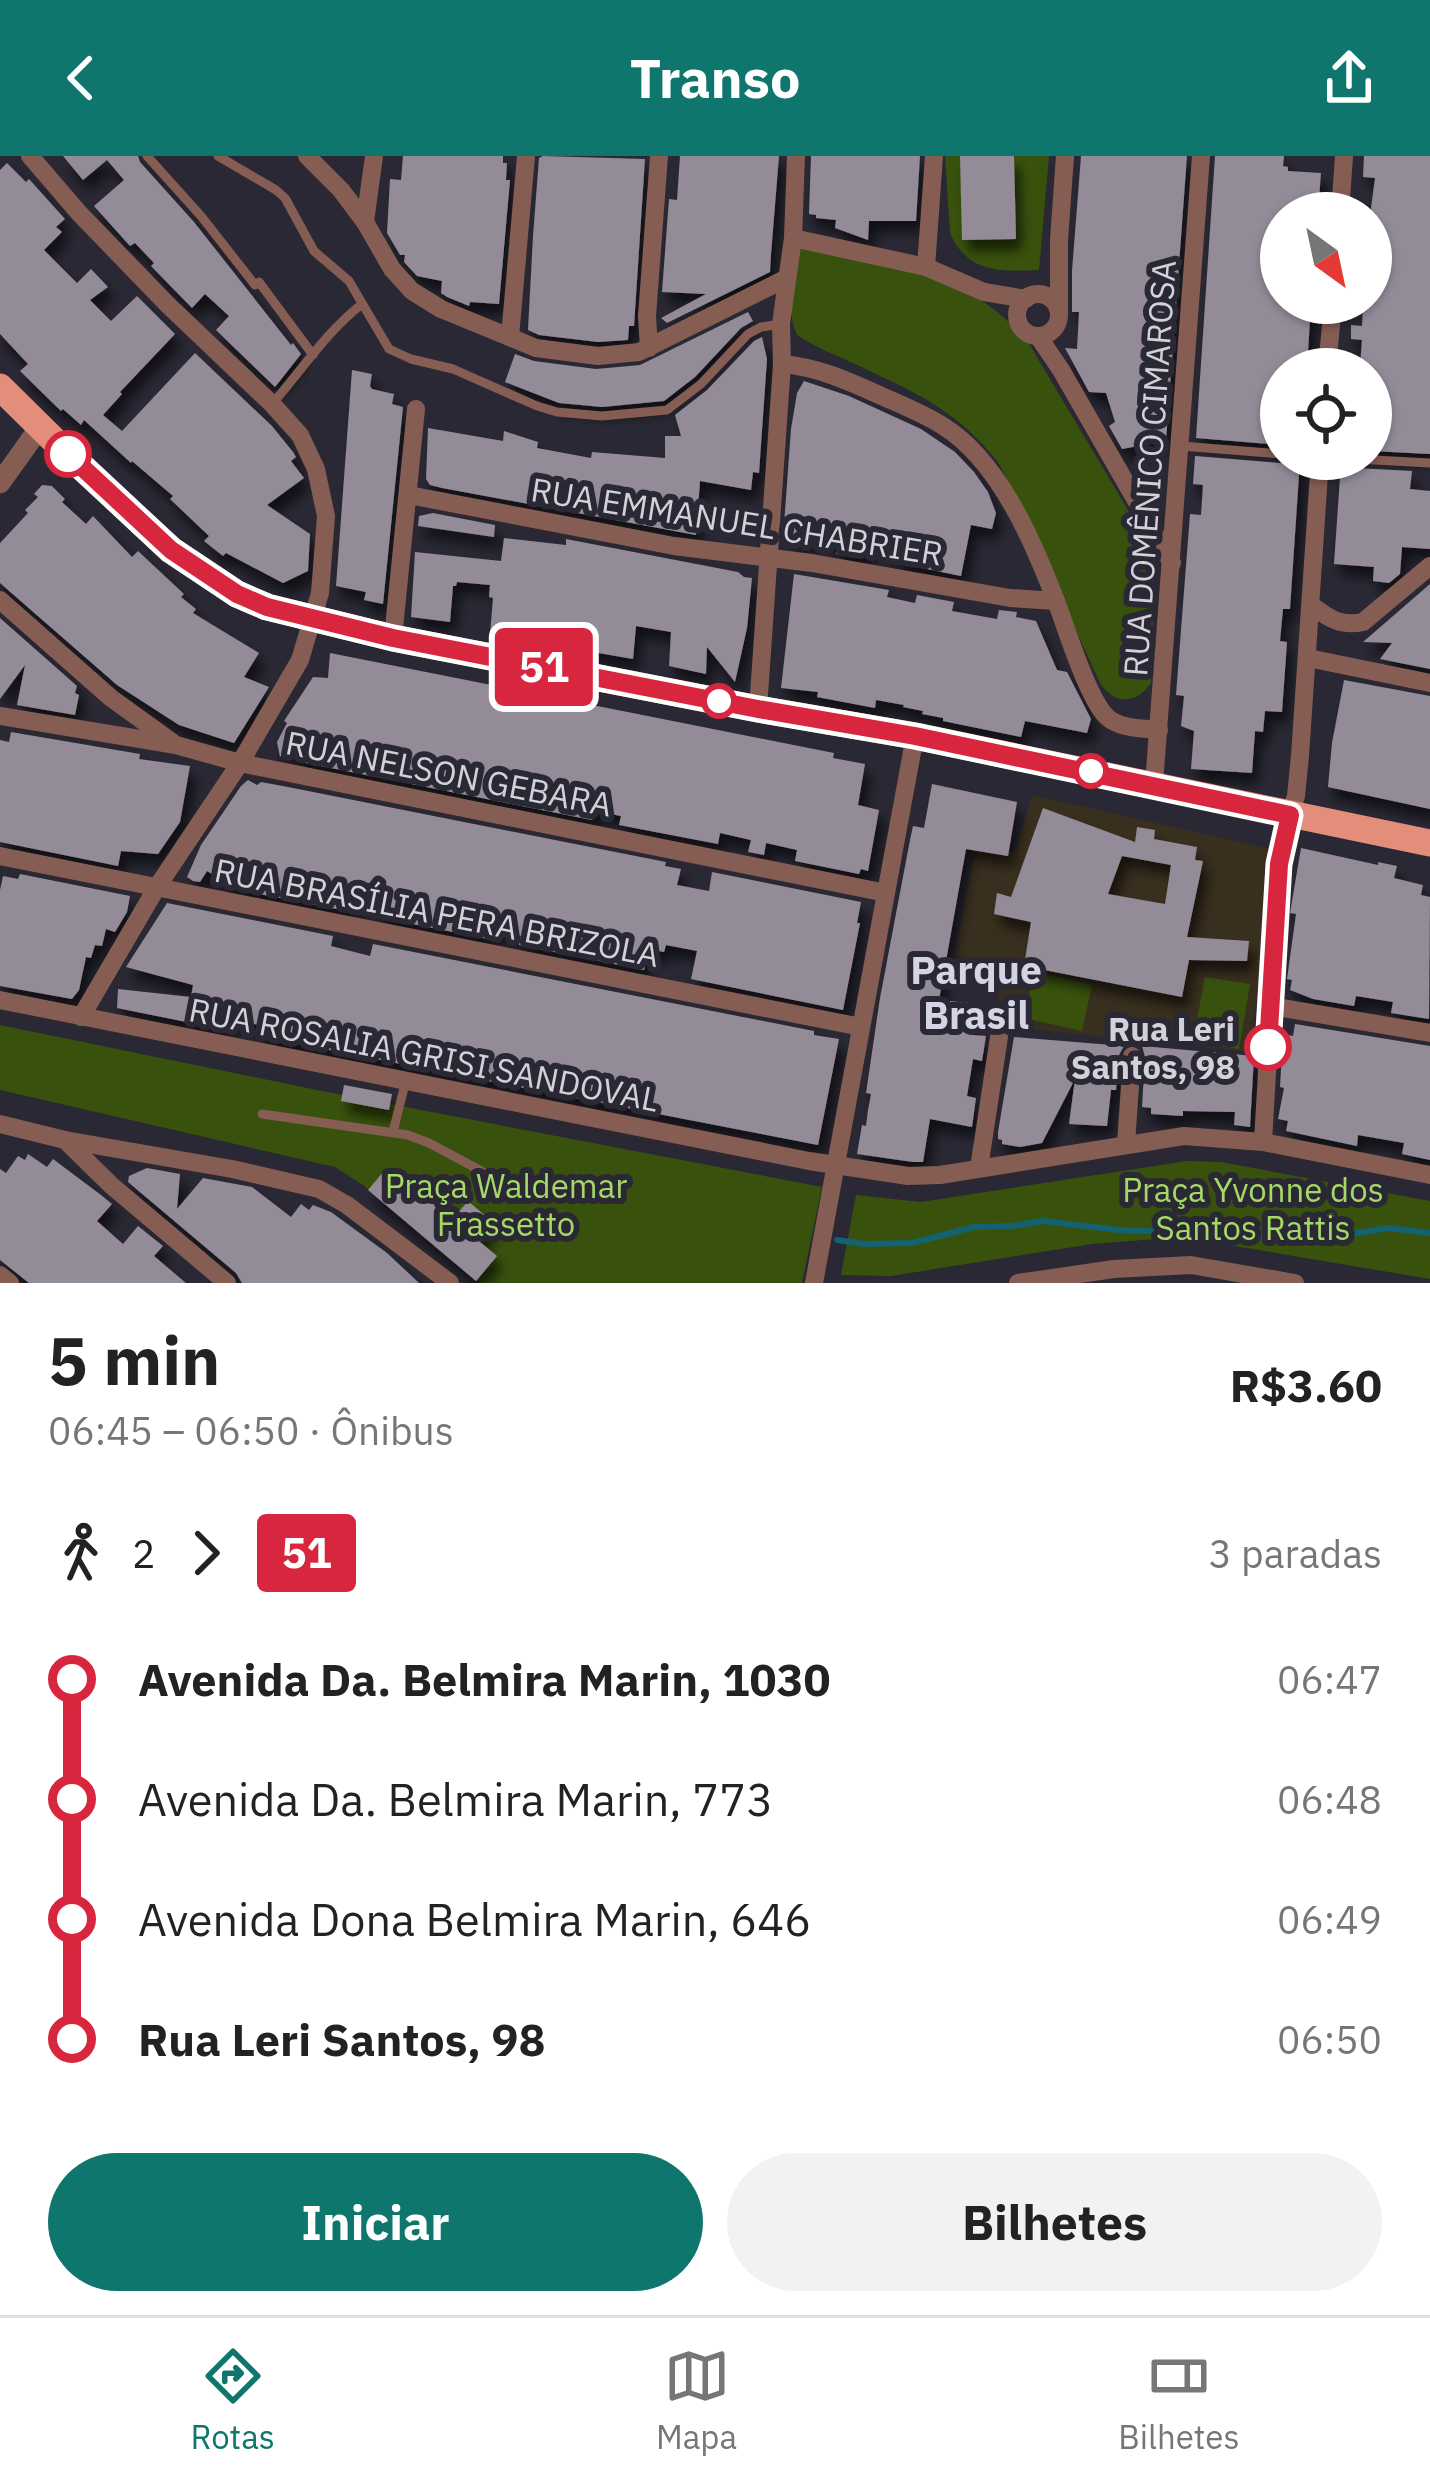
<!DOCTYPE html>
<html lang="pt">
<head>
<meta charset="utf-8">
<style>
	:root { --surface:#fff; --page:#f2f2f2; --text:#222; --muted:#767676; --line:#e0e0e0; --accent:#0f766e }
	body { margin:0; font-family:"IBM Plex Sans",sans-serif; background:var(--page); color:var(--text); height:100vh; display:flex; flex-direction:column; font-size:45px; white-space:nowrap }
	* { box-sizing:border-box; margin:0 }
	p { font-size:39px; color:var(--muted) }
	.icon { flex:none; width:66px; height:66px; fill:none; stroke:currentColor; stroke-width:2; stroke-linecap:round; stroke-linejoin:round }
	.map { position:relative; height:1127px; overflow:hidden }
	.panel { display:flex; flex-direction:column; background:var(--surface); flex:1 }
	.panel>* { flex:none }
	.badge { padding:0 24px; border-radius:9px; font-size:42px; line-height:78px }
	.needle { width:78px; rotate:147deg }
	.tools { position:absolute; left:1260px; top:36px; display:grid; gap:24px }
	.tools a { display:grid; place-items:center; width:132px; height:132px; border-radius:50%; background:var(--surface); box-shadow:0 3px 9px #0004; font-size:60px }
	.map>.badge { position:absolute; translate:-50% -50%; box-shadow:0 0 0 6px #fff }
	.legs { display:flex; align-items:center; gap:18px; height:132px; padding:0 48px; font-size:39px }
	.legs p { margin-inline-start:auto }
	.overview { display:flex; align-items:center; justify-content:space-between; height:204px; padding:0 48px }
	h1 { font-size:66px; font-weight:700; line-height:90px }
	.cta { display:flex; gap:24px; margin-top:auto; padding:24px 48px }
	.cta a { flex:1; height:138px; border-radius:72px; background:var(--accent); color:#fff; font-size:48px; font-weight:700; line-height:138px; text-align:center }
	.cta a+a { background:var(--page); color:var(--text) }
	ul { padding:0 48px; list-style:none }
	li { display:flex; align-items:center; gap:42px; height:120px; font-size:45px }
	li i { display:grid; place-items:center; width:18px; height:100%; margin:0 15px; background:currentColor }
	li i::after { content:''; width:30px; height:30px; margin:-15px; border:9px solid; border-radius:50%; background:var(--surface) }
	li p { margin-inline-start:auto }
	li:first-child i { background:linear-gradient(#0000 50%,currentColor 0) }
	li:last-child i { background:linear-gradient(currentColor 50%,#0000 0) }
	header { display:flex; justify-content:space-between; align-items:center; height:156px; padding:0 48px; background:var(--accent); color:#fff; font-size:54px; font-weight:700 }
	.dock { display:flex; justify-content:space-around; align-items:center; height:168px; border-top:3px solid var(--line); background:var(--surface); font-size:33px; color:var(--muted) }
	.dock a { display:grid; justify-items:center; gap:6px }
	.dock .on { color:var(--accent) }
	.map>svg:first-child { display:block }
	.education { fill:#392f1f }
	.green { fill:#38520d }
	.lines { fill:none; stroke-linecap:round; stroke-linejoin:round }
	.stream { stroke:#126271; stroke-width:6 }
	.building { fill:#948b99; fill-rule:evenodd; filter:url(#shadow) }
	.service { stroke:#865d53; stroke-width:9 }
	.minor { stroke:#865d53; stroke-width:18 }
	.tertiary { stroke:#865d53; stroke-width:21 }
	.primary { stroke:#e28e7b; stroke-width:27 }
	.line-1-casing { stroke:#fff; stroke-width:27 }
	.line-1 { stroke:#d7263d; stroke-width:18 }
	.stop-1-dot { fill:#fff; stroke:#d7263d; stroke-width:6 }
	.labels { text-anchor:middle; dominant-baseline:central; stroke-width:12; stroke-linejoin:round; paint-order:stroke }
	.street-label { font-size:33px; fill:#d2d1d9; stroke:#292834 }
	.stop-label { font-size:33px; font-weight:bold; fill:#d2d1d9; stroke:#292834; text-anchor:end }
	.park-label { font-size:33px; fill:#a5d865; stroke:#292834 }
	.quarter-label { font-size:39px; font-weight:bold; fill:#d5d3e4; stroke:#292834 }
</style>
</head>
<body>
<header><svg class="icon" aria-label="back" viewBox="0 0 24 24"><path d="M15 5l-7 7 7 7"/></svg>Transo<svg class="icon" aria-label="share" viewBox="0 0 24 24"><path d="M12 15V3M7 8l5-5 5 5M5 13v7h14v-7"/></svg></header>
<div class="map">
<svg width="1430" height="1127" viewBox="0 0 1430 1127">
	<defs>
		<filter id="shadow"><feDropShadow dx="6" dy="11" stdDeviation="6" flood-color="#0009"/></filter>
	</defs>
	<rect width="100%" height="100%" fill="#292834"/>
	<path class="education" d="M1032 639 1275 694 1250 896 1001 870 996 814 955 799 976 692 1016 696Z"/>
	<g class="green">
		<path d="M945 0H1049L1039 114C1001 116 967 117 950 77Z"/>
		<path d="M802 91C890 110 966 113 1028 186L1156 401 1151 527C1136 549 1114 549 1100 527L1000 309C958 254 916 237 855 208 836 199 814 191 797 179 786 155 788 112 802 91Z"/>
		<path d="M1034 816 1092 829 1082 875 1024 862Z"/>
		<path d="M1205 821 1250 828 1239 893 1193 885Z"/>
		<path d="M0 869 322 935 822 1031 802 1127H480L363 1029 335 1011 0 934Z"/>
		<path d="M1187 1005 1221 1006 1430 1045V1123L1181 1081 1092 1088 891 1120 841 1119 856 1039 921 1046Z"/>
	</g>
	<g class="lines">
		<path class="stream" d="M837 1084 864 1088 912 1087 974 1071 1012 1070 1043 1065 1119 1074 1239 1078 1310 1085 1388 1072 1430 1077"/>
	</g>
	<g class="building">
		<path d="M63 0H138L140 6 194 66 291 189 293 187 301 198 275 231 216 174 229 160 205 138 192 152 151 110 154 107 135 87 130 90 94 50 124 24 107 4 83 24Z"/>
		<path d="M403 0H503V7H507L506 24H510L499 148 470 146 469 150 447 141 441 137 442 125 417 120 404 106 405 99H400L387 77 390 23 401 24Z"/>
		<path d="M543 0 645 3 634 170H629L628 184 598 186 539 179 528 174 533 80 539 2Z"/>
		<path d="M680 0H779L771 98 770 116 667 167 661 162 706 138 662 136 669 43 677 44Z"/>
		<path d="M811 0H920L916 65H869L868 84 835 72 836 64 816 62V59L809 58Z"/>
		<path d="M960 0H1014L1016 83 962 84Z"/>
		<path d="M1081 0H1187L1166 285 1122 293 1109 270 1115 266 1106 237 1089 236 1065 192 1077 193 1079 156H1072V115Z"/>
		<path d="M1215 0H1284L1283 10 1288 11V15L1321 17 1318 57H1281V147H1311L1307 213H1281V289L1196 282Z"/>
		<path d="M1364 0H1430V298L1371 295V211L1360 210 1362 184 1351 183V169L1362 170 1363 147H1371V52L1375 22 1363 21Z"/>
		<path d="M7 7 26 26 29 23 65 63 56 71 62 76 44 94 77 127 91 113 108 131 90 144 111 165 137 140 175 178 120 236 122 238 103 259 122 275 195 197 272 270 293 296 296 301 291 305 304 322 267 349 310 378 308 415 283 427 226 397 223 400 204 385 209 380 170 343 173 340 132 305 131 307 84 264 81 269 63 253 61 255 20 215 28 208 0 178V14Z"/>
		<path d="M748 156 753 165 741 172 695 221 664 245 602 251 559 247 505 226 515 198 534 205 596 213 640 209Z"/>
		<path d="M762 181 767 203 759 317 753 316 751 334 700 325 696 379 442 332 430 329 426 323 428 272 503 285 504 275 538 286 537 292 591 302 592 296 665 302V280H681L675 259 707 234 754 185Z"/>
		<path d="M352 214 372 218 370 230 372 233 394 238 392 248 403 251 383 448 364 444 366 436 336 430Z"/>
		<path d="M804 225 849 240 921 273 955 296 974 316 988 336 996 357 992 373 971 369 961 420 893 406 895 395 868 390 864 402 836 398V384L805 383 804 391 790 382 784 369 791 273 797 237Z"/>
		<path d="M1195 300 1280 307 1288 304H1300L1290 453H1283L1280 485 1287 486 1282 556 1265 555 1263 576 1255 575 1252 617 1191 613 1194 575 1181 570 1184 540 1176 539 1190 358 1201 359 1203 329 1193 328Z"/>
		<path d="M1341 307 1356 312 1412 315 1410 333 1430 335V393L1402 391 1400 418 1389 427 1373 425 1374 411 1334 408Z"/>
		<path d="M42 329 52 330 65 343 62 346 86 368 93 360 132 401 138 395 184 438 181 441 196 453 193 457 259 497 244 521 269 531 234 587 179 569 117 529 0 427V387L28 357 25 354 38 341 34 338Z"/>
		<path d="M433 357 495 369 494 381 418 370 419 360Z"/>
		<path d="M504 382 566 389V383L738 416 744 421 752 422 747 472 735 526 707 491 706 518 669 510 671 476 636 470 633 503 541 487 542 484 505 477V481L490 478 493 442 489 441 490 429 457 426 456 430H453L450 466 411 461 415 396 501 405Z"/>
		<path d="M794 418 889 434 887 441 915 447 917 439 954 446 952 455 997 463 999 454 1017 456 1016 461 1036 465 1057 514 1067 516 1091 563 1087 577 1025 565 1021 581 943 565V562L922 558 923 555 903 551 904 549 876 544 875 552 817 541 818 536 781 532Z"/>
		<path d="M1430 428V513L1380 503 1392 487 1363 486Z"/>
		<path d="M0 462 77 530 75 537 79 539 75 559 17 549 25 509 0 543Z"/>
		<path d="M330 497 834 597 833 602 865 608 858 649 879 654 868 715 861 713 859 718 795 705 797 694 766 687 764 699 748 696 751 684 720 677 718 688 619 669 621 660 594 655 592 664 306 607 285 595 280 601 277 586 287 567 284 565 313 521 328 522Z"/>
		<path d="M1344 524 1430 540V653L1328 631 1332 587Z"/>
		<path d="M11 576 140 598 139 603 190 610 180 666 158 698 121 695 118 710 0 686V584L9 586Z"/>
		<path d="M248 624 257 629 261 626 288 631 666 706 665 710 681 713 677 729 709 735 712 716 861 746 857 767H860L843 854 691 823 697 795 666 789 664 796 649 793 644 814 519 789 521 780 489 774 488 783 378 761 380 752 348 746 347 755 239 734 207 715 200 726 193 725 187 721 201 689 241 630Z"/>
		<path d="M932 628 1017 646 1008 700 966 693 939 844 980 848 982 851 973 879 986 880 982 905 973 903 967 940 976 942 972 971 930 963 923 1006H913L857 998 862 969 866 970 868 954 871 938 866 937 880 842 910 684 913 670 924 672Z"/>
		<path d="M1043 652 1135 686 1137 671 1155 674 1154 683 1197 691 1195 704 1203 705 1187 781 1249 785 1247 805 1189 804 1182 841 1024 810 1031 766 994 758 997 737 1011 741ZM1122 700 1171 709 1165 748 1108 738Z"/>
		<path d="M1301 692 1378 709V706L1397 710 1394 722 1423 729 1421 739 1430 741 1429 863 1391 857 1393 846 1356 840 1354 850 1313 843 1290 834 1292 824 1287 823 1296 758 1290 757Z"/>
		<path d="M20 718 130 740 127 756 115 776 106 773 102 790 95 789 91 802 86 801 79 834 72 843 0 830V734L3 720 18 723Z"/>
		<path d="M167 747 333 780 331 790 370 800 373 788 814 875V879L839 883 818 989 257 880 259 869 244 866 228 863 226 874 117 852 118 833 191 841 193 829 126 811Z"/>
		<path d="M1295 868 1430 890V1004L1402 998 1404 987 1358 979 1357 990 1286 975 1288 965 1278 963 1284 932 1280 931 1283 878 1293 880Z"/>
		<path d="M1014 881 1124 890 1119 899 1116 934H1111L1107 970 1069 968 1075 923 1042 987 1020 991 1002 988V984L998 983V976Z"/>
		<path d="M1142 890 1254 900 1250 971 1234 969 1235 956 1183 955V960L1151 958V952L1142 951 1145 901Z"/>
		<path d="M344 929 392 938 389 954 341 945Z"/>
		<path d="M28 998 47 1011 53 1003 101 1039 112 1048 97 1065 123 1088 138 1070 163 1090 154 1100 186 1127H29L0 1104V1013L6 1017 18 1000 25 1004Z"/>
		<path d="M147 1012 180 1018 177 1053 203 1022 252 1031 291 1061 301 1048 309 1054 313 1049 331 1056 387 1097 419 1127H242L236 1117 128 1026 129 1020Z"/>
		<path d="M384 1015 393 1022 397 1017 452 1064 468 1045 495 1068 480 1086 497 1100 476 1125 368 1034Z"/>
	</g>
	<g class="lines">
		<g class="service">
			<path d="M147 0 201 60 255 129 259 126 313 199"/>
			<path d="M218 0 276 34 285 42 314 95 349 125 389 193 411 203 453 213 537 250 557 256 602 260 667 254 701 228 748 178 761 171 781 168"/>
			<path d="M272 248C302 214 326 176 362 148"/>
			<path d="M1181 290 1281 298"/>
			<path d="M1356 303 1430 307"/>
			<path d="M262 958 408 979 429 987 487 1018"/>
			<path d="M393 976 406 924"/>
		</g>
		<g class="minor">
			<path d="M30 0 79 57 168 149 272 248 300 279 316 313 326 360 320 437 300 504 240 607 157 731 81 861"/>
			<path d="M307 0 341 34 365 66 392 113 412 135 441 153 536 192 598 200 639 196 787 122"/>
			<path d="M1340 57 1344 0"/>
			<path d="M365 66 374 0"/>
			<path d="M793 82 926 111 984 136 1026 143"/>
			<path d="M926 111 934 0"/>
			<circle cx="1038" cy="159" r="21"/>
			<path d="M1059 156V84L1065 0"/>
			<path d="M1038 180 1061 214 1172 407"/>
			<path d="M510 181 526 0"/>
			<path d="M649 192 647 160 659 0"/>
			<path d="M782 208C817 211 846 224 877 238 899 248 923 257 943 270 1001 306 1036 392 1059 453 1068 478 1089 544 1107 561 1120 573 1143 572 1159 574"/>
			<path d="M1327 213 1333 147"/>
			<path d="M409 339 674 390 812 407 1010 442 1056 445"/>
			<path d="M0 444 111 542 172 586"/>
			<path d="M1311 449C1328 462 1341 471 1363 466L1430 410"/>
			<path d="M393 482 416 253"/>
			<path d="M1308 502 1430 527"/>
			<path d="M758 553 782 208 781 168 793 82 796 0"/>
			<path d="M0 560 176 589 240 607 886 737"/>
			<path d="M1154 628 1201 0"/>
			<path d="M0 700 861 871"/>
			<path d="M0 844 809 1005 908 1020 940 1019 1184 980 1263 986 1430 1019"/>
			<path d="M1271 850 1430 877"/>
			<path d="M0 968 65 984 232 1013 319 1033 347 1049 450 1127"/>
			<path d="M65 984 111 1029 227 1127"/>
			<path d="M1263 986 1279 708 1283 679 1296 640 1300 600 1320 303"/>
			<path d="M1126 988 1132 900"/>
			<path d="M979 1012 999 881"/>
			<path d="M0 1119 10 1127"/>
			<path d="M814 1127 915 580"/>
			<path d="M1018 1127 1114 1113 1191 1109 1295 1127"/>
		</g>
		<path class="tertiary" d="M0 327 40 271"/>
		<path class="primary" d="M0 231 73 303 171 394 237 438 267 451 393 482 758 553 915 580 1430 687"/>
	</g>
	<g class="lines">
		<defs>
			<path id="line-1" d="M68 298 171 394 237 438 267 451 393 482 758 553 915 580 1290 659 1279 708 1268 891"/>
		</defs>
		<use href="#line-1" class="line-1-casing"/>
		<use href="#line-1" class="line-1"/>
	</g>
	<g class="stop-1-dot">
		<circle cx="68" cy="298" r="21"/>
		<circle cx="719" cy="545" r="15"/>
		<circle cx="1091" cy="615" r="15"/>
		<circle cx="1268" cy="891" r="21"/>
	</g>
	<g class="labels">
		<g class="street-label">
			<text transform="translate(1149 312) rotate(-86)">RUA DOMÊNICO CIMAROSA</text>
			<text transform="translate(737 365) rotate(9)">RUA EMMANUEL CHABRIER</text>
			<text transform="translate(449 617) rotate(11)">RUA NELSON GEBARA</text>
			<text transform="translate(437 756) rotate(11)">RUA BRASÍLIA PERA BRIZOLA</text>
			<text transform="translate(424 898) rotate(11)">RUA ROSALIA GRISI SANDOVAL</text>
		</g>
		<g class="stop-label">
			<text x="1235" y="872">Rua Leri<tspan x="1235" dy="38">Santos, 98</tspan></text>
		</g>
		<g class="park-label">
			<text x="506" y="1029">Praça Waldemar<tspan x="506" dy="38">Frassetto</tspan></text>
			<text x="1253" y="1033">Praça Yvonne dos<tspan x="1253" dy="38">Santos Rattis</tspan></text>
		</g>
		<g class="quarter-label">
			<text x="976" y="813">Parque<tspan x="976" dy="45">Brasil</tspan></text>
		</g>
	</g>
</svg>
<div class="tools">
<a><svg class="needle" viewBox="-14 -14 28 28"><path d="M0-13l5 13h-10z" fill="#e53935"/><path d="M0 13l5-13h-10z" fill="#767676"/></svg></a>
<a><svg class="icon" aria-label="locate" viewBox="0 0 24 24"><circle cx="12" cy="12" r="6"/><path d="M12 2v4M12 18v4M2 12h4M18 12h4"/></svg></a>
</div>
<b class="badge" style="left:544px;top:511px;background:#d7263d;color:#fff">51</b>
</div>
<section class="panel">
<div class="overview"><div><h1>5 min</h1><p>06:45 – 06:50 · Ônibus</p></div><b>R$3.60</b></div>
<div class="legs"><svg class="icon" aria-label="walk" viewBox="0 0 24 24"><circle cx="13" cy="4" r="2"/><path d="M13 8l-2 6 4 7M11 14l-3 7M7 12l3-4h3l4 4"/></svg>2<svg class="icon" aria-label="forward" viewBox="0 0 24 24"><path d="M9 5l7 7-7 7"/></svg><b class="badge" style="background:#d7263d;color:#fff">51</b><p>3 paradas</p></div>
<ul>
<li><i style="color:#d7263d"></i><b>Avenida Da. Belmira Marin, 1030</b><p>06:47</p></li>
<li><i style="color:#d7263d"></i><span>Avenida Da. Belmira Marin, 773</span><p>06:48</p></li>
<li><i style="color:#d7263d"></i><span>Avenida Dona Belmira Marin, 646</span><p>06:49</p></li>
<li><i style="color:#d7263d"></i><b>Rua Leri Santos, 98</b><p>06:50</p></li>
</ul>
<div class="cta"><a>Iniciar</a><a>Bilhetes</a></div>
</section>
<nav class="dock">
<a class="on"><svg class="icon" aria-label="directions" viewBox="0 0 24 24"><path d="M12 3l9 9-9 9-9-9zM9 14v-3h6M13 9l2 2-2 2"/></svg>Rotas</a>
<a><svg class="icon" aria-label="map" viewBox="0 0 24 24"><path d="M3 6l6-2 6 2 6-2v14l-6 2-6-2-6 2zM9 4v14M15 6v14"/></svg>Mapa</a>
<a><svg class="icon" aria-label="tickets" viewBox="0 0 24 24"><path d="M3 7h18v10H3zM15 7v10"/></svg>Bilhetes</a>
</nav>
</body>
</html>
